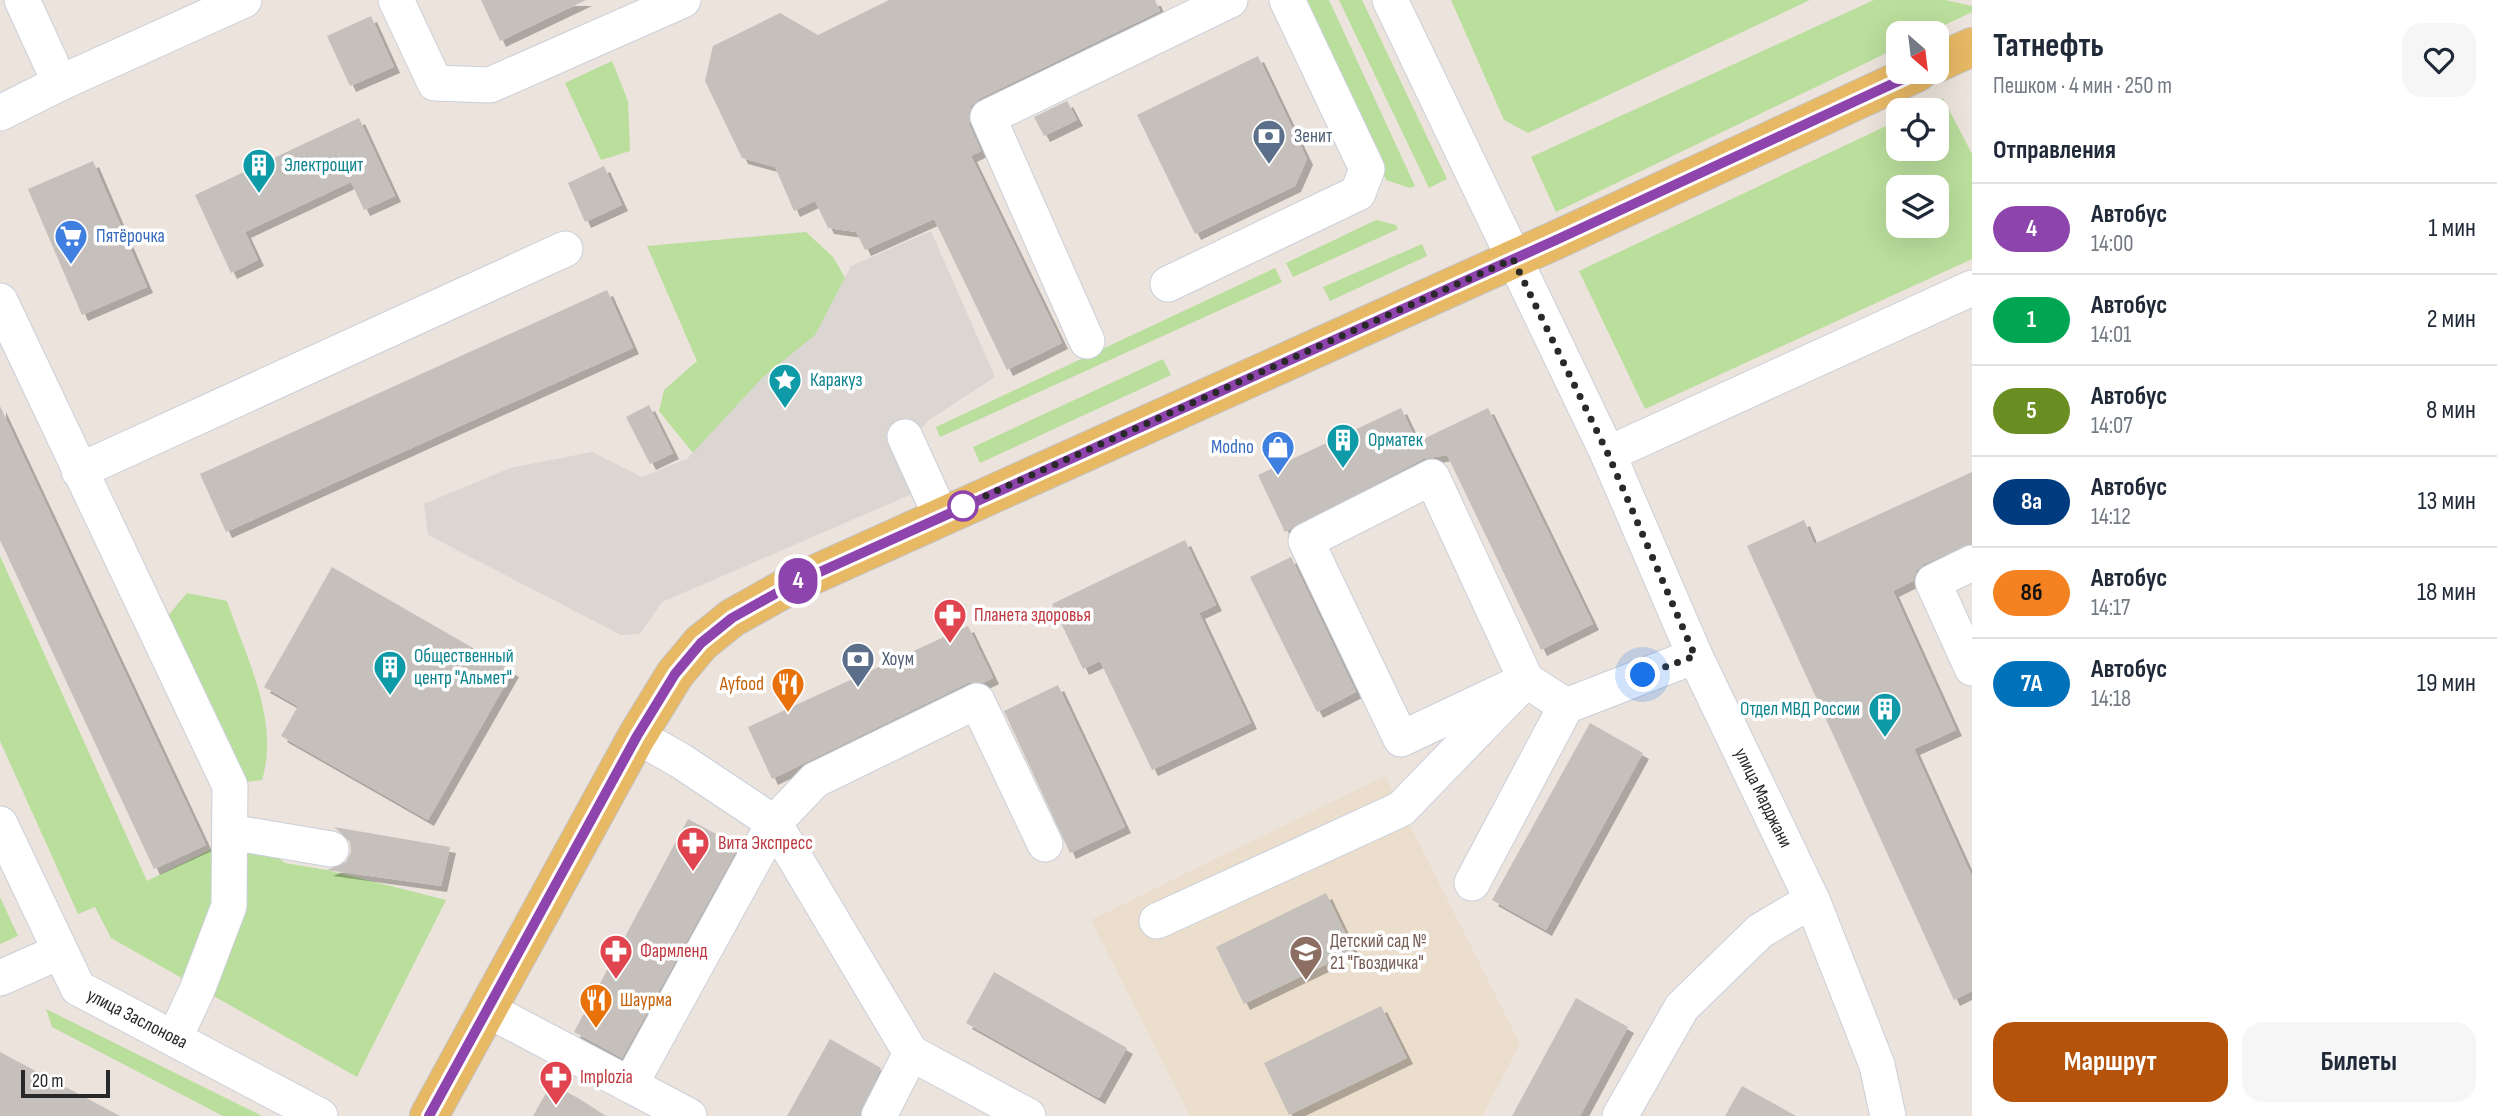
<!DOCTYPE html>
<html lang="ru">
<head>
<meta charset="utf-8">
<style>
	:root { --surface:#fff; --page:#f6f6f7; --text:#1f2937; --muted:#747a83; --line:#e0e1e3; --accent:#b45309 }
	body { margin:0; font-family:"Sofia Sans Condensed",sans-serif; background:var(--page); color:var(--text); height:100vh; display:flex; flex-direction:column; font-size:26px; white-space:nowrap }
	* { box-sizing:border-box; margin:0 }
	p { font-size:23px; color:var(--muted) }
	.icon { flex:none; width:38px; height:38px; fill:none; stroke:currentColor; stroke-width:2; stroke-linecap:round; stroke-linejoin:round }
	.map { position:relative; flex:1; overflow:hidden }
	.side { display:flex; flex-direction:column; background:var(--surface); width:525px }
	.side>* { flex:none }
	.badge { padding:0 14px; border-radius:23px; font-size:24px; line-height:46px }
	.needle { width:46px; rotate:152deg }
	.tools { position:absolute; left:1886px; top:21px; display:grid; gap:14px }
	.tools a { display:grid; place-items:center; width:63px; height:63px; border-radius:14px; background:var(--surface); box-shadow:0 7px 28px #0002; font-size:35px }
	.scale { position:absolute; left:21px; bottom:18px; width:89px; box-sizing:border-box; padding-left:7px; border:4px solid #292929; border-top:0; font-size:19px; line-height:24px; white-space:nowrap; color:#292929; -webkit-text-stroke:5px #fff; paint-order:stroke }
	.you { position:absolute; width:35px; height:35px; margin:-18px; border:5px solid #fff; border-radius:50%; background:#1a73e8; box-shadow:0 0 0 10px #1a73e833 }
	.map>.badge { position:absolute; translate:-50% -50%; box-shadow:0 0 0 4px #fff }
	h2 { padding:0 21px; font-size:26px; line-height:63px }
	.round { display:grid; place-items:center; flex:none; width:74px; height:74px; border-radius:21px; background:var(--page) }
	.head { display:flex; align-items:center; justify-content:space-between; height:119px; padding:0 21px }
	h1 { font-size:33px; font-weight:700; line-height:52px }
	.primary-button { display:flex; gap:14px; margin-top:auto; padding:14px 21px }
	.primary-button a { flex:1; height:80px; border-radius:21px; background:var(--accent); color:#fff; font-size:28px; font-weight:700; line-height:80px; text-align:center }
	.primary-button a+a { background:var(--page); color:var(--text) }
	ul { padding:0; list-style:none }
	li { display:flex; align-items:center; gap:21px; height:91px; padding:0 21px; border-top:2px solid var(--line) }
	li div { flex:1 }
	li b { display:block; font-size:26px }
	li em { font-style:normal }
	li .badge { min-width:77px; font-weight:700; text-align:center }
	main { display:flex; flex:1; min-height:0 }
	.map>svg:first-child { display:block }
	.education { fill:#ebdecc }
	.green { fill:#bade9c; fill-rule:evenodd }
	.plaza { fill:#dbd6d2 }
	.building { fill:#c6c0bc; filter:url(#shadow) }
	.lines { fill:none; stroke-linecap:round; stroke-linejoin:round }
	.minor-casing { stroke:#cacfda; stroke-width:37 }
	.major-casing { stroke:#c3c3c3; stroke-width:40 }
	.minor { stroke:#fff; stroke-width:35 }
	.major { stroke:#e7b965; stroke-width:38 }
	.line-casing { stroke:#fff; stroke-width:16 }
	.line { stroke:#8e44ad; stroke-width:10 }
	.walk { stroke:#292929; stroke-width:7; stroke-dasharray:0 12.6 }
	.stop-dot { fill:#fff; stroke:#8e44ad; stroke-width:3.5 }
	.labels { text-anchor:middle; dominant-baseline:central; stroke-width:7; stroke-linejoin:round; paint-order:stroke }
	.service-label { font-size:19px; fill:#4e5e75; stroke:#fff; text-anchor:start }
	.culture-label { font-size:19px; fill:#0d838f; stroke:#fff; text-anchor:start }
	.shop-label { font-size:19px; fill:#366cbe; stroke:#fff; text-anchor:start }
	.health-label { font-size:19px; fill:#be3a42; stroke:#fff; text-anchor:start }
	.food-label { font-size:19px; fill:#c56008; stroke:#fff; text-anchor:end }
	.street-label { font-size:19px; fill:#292929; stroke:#fff }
	.education-label { font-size:19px; fill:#785e54; stroke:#fff; text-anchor:start }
</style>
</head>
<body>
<main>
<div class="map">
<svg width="1972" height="1116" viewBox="0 0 1972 1116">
	<defs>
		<filter id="shadow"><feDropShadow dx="6" dy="6" stdDeviation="0" flood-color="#0004"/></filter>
	</defs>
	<rect width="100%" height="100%" fill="#ebe3dc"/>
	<path class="education" d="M1385 776 1520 1044 1482 1116H1190L1091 920Z"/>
	<g class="green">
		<path d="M1305 0H1329L1415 186 1410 188 1386 180Z"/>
		<path d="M1339 0H1362L1447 179 1429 188Z"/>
		<path d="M1451 0H1810L1528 133 1504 120Z"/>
		<path d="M1874 0H1945L1972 6V12L1928 33H1899V47L1556 212 1531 157Z"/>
		<path d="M612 61 628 101 630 151 601 160 565 83Z"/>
		<path d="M1943 98 1972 154V259L1645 409 1579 271 1899 120V149H1937V110H1918ZM1899 187H1937V226H1899Z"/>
		<path d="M1376 220 1396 225 1398 229 1293 277 1286 263Z"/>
		<path d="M806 232 833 257 868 317 697 458 659 411 664 390 697 361 647 246Z"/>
		<path d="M1422 244 1427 256 1330 301 1323 287Z"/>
		<path d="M1275 268 1282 282 940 437 936 427Z"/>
		<path d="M1163 359 1171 375 980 463 973 447Z"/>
		<path d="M0 556 147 881 246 832 285 863 327 870 446 900 357 1077 111 938 95 907 78 914 0 741Z"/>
		<path d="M187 593 227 601C246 657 280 721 262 780L238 783 161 624Z"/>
		<path d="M0 897 18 936 0 944Z"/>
		<path d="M46 1009 262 1116H223L52 1027Z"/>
	</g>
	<path class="plaza" d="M931 231 995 377 929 420 901 452 912 494 662 602 640 634 621 635 428 535 424 504 510 468 592 452 642 477 687 459 762 378 815 335 851 266Z"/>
	<g class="building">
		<path d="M481 0H586L500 41Z"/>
		<path d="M889 0H1155L1160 11 979 99 971 106 969 124 981 151 971 156 1062 343 1007 370 934 219 865 250 856 232 828 228 815 201 794 211 775 167 742 158 705 81 713 46 780 13 818 35Z"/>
		<path d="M371 16 394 67 350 86 327 36Z"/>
		<path d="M1258 56 1307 159 1295 186 1195 234 1137 115Z"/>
		<path d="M1067 101 1077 120 1044 136 1034 117Z"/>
		<path d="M359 118 395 196 364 210 351 182 245 232 258 260 231 273 195 195Z"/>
		<path d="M93 161 147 287 82 315 28 189Z"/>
		<path d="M604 166 622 205 585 222 568 183Z"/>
		<path d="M607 290 633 348 226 532 200 474Z"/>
		<path d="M649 405 673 453 650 464 626 417Z"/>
		<path d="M0 406 206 845 154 869 0 540Z"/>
		<path d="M1401 408 1417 442 1488 408 1593 624 1541 650 1447 455 1423 459 1285 532 1258 475Z"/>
		<path d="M1972 472V543L1924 564 1916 571 1913 581 1893 591 1956 730 1914 749 1972 877V991L1954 1000 1747 546 1804 520 1814 544Z"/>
		<path d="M1185 540 1216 605 1199 613 1251 723 1152 770 1100 661 1083 669 1052 604Z"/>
		<path d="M1291 557 1356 692 1317 712 1250 577Z"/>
		<path d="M332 567 513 671 428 820 281 736 298 706 264 687Z"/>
		<path d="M968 626 993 678 983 683H968L772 779 748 727Z"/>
		<path d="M1058 685 1125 827 1070 853 1004 711Z"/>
		<path d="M1590 723 1643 753 1546 930 1492 900Z"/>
		<path d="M688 819 739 846 622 1058 574 1032Z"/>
		<path d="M334 827 450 847 441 886 327 870 346 862 351 852 350 841Z"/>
		<path d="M1326 893 1354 951 1244 1004 1216 947Z"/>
		<path d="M994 972 1127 1048 1099 1098 966 1023Z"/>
		<path d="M1576 998 1628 1027 1580 1116H1512Z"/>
		<path d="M1381 1006 1407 1058 1289 1115 1264 1063Z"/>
		<path d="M830 1039 881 1068 859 1116H787Z"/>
		<path d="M0 1052 120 1116H0Z"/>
		<path d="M551 1084 578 1098 606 1116H533Z"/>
		<path d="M1742 1086 1796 1116H1725Z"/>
	</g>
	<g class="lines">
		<defs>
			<g id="minor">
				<path d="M22 0 60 83"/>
				<path d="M396 0 435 83 490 85 683 0"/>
				<path d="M1390 0 1608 454 1695 656 1812 900 1877 1065 1888 1116"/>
				<path d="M0 113 60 83 244 0"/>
				<path d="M1168 284 1358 193 1367 169 1287 0"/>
				<path d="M0 301 230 786 229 906 197 990 175 1037"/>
				<path d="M1087 341 988 117 1230 0"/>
				<path d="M905 437 941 516"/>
				<path d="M1608 454 1972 288"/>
				<path d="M79 471 565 249"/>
				<path d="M1432 477 1526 680 1401 739 1306 541Z"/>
				<path d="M1972 563 1933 582 1972 668"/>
				<path d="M637 736 681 761 774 823 911 1053 1028 1116"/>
				<path d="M0 824 78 988 320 1116"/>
				<path d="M230 832 331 849"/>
				<path d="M1472 883 1566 706 1695 656"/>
				<path d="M1157 921 1401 809 1526 680 1566 706"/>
				<path d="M0 978 59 952"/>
				<path d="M488 1010 630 1085"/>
				<path d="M689 1116 630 1085 774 823 815 780 977 701 1045 844"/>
				<path d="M879 1116 911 1053"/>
				<path d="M1620 1116 1682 1007 1760 931 1812 900"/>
			</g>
			<g id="major">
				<path d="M1937 63 1972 47"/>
				<path d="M429 1116 637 736 675 674 701 643 732 618 791 585 1556 240 1918 72"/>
			</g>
		</defs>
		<use href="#minor" class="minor-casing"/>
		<use href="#major" class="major-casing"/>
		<use href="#minor" class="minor"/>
		<use href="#major" class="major"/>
	</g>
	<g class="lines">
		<defs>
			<path id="line" d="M429 1116 637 736 675 674 701 643 732 618 791 585 1556 240 1918 72"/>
		</defs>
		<use href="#line" class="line-casing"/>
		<use href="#line" class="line"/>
		<path class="walk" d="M963 506 1513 259 1608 454 1695 656 1643 675"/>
	</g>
	<defs>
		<symbol id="bank-pin" viewBox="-11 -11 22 30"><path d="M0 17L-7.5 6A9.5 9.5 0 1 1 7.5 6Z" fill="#5c6f8a" stroke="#fff"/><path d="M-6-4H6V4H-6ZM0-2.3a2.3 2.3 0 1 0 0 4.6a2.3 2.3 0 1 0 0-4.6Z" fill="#fff"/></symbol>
		<symbol id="building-pin" viewBox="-11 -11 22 30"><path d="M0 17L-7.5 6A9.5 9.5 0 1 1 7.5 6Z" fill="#0f9aa8" stroke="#fff"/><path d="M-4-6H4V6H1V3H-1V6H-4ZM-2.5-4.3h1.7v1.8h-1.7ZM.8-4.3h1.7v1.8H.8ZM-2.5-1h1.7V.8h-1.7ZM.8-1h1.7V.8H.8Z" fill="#fff"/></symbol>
		<symbol id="supermarket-pin" viewBox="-11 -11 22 30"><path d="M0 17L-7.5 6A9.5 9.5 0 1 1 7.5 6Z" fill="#3f7fe0" stroke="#fff"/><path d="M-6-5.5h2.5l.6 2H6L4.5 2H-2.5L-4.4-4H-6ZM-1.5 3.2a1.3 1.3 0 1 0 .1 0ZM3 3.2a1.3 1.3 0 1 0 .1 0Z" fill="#fff"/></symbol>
		<symbol id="sight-pin" viewBox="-11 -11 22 30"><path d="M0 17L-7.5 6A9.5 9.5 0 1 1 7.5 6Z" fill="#0f9aa8" stroke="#fff"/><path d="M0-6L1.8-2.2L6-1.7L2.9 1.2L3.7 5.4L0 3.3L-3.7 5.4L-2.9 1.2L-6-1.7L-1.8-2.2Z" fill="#fff"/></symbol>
		<symbol id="shop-pin" viewBox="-11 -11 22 30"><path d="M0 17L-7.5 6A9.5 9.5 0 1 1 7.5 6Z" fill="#3f7fe0" stroke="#fff"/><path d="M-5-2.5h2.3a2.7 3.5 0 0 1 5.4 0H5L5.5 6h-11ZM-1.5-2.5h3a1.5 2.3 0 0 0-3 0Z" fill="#fff"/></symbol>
		<symbol id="pharmacy-pin" viewBox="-11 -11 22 30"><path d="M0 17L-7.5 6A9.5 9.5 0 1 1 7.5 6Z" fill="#e0444e" stroke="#fff"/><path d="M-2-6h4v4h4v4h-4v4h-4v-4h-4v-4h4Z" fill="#fff"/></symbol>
		<symbol id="restaurant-pin" viewBox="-11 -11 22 30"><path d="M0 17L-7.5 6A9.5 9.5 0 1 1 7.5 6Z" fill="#e8710a" stroke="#fff"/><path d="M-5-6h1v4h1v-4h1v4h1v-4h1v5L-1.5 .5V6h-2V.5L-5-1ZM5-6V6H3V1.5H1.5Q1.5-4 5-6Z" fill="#fff"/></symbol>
		<symbol id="school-pin" viewBox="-11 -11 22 30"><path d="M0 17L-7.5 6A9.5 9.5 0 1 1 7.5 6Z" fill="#8d6e63" stroke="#fff"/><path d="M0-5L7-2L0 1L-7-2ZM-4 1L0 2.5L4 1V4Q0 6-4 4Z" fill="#fff"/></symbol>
	</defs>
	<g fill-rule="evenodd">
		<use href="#bank-pin" x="1250" y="117" width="38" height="52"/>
		<use href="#building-pin" x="240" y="146" width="38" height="52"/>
		<use href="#supermarket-pin" x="52" y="217" width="38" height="52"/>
		<use href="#sight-pin" x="766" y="361" width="38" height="52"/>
		<use href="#building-pin" x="1324" y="421" width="38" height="52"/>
		<use href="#shop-pin" x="1259" y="428" width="38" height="52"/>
		<use href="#pharmacy-pin" x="931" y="596" width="38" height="52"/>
		<use href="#bank-pin" x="839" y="640" width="38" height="52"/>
		<use href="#building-pin" x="371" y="648" width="38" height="52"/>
		<use href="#restaurant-pin" x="769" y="665" width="38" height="52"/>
		<use href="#building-pin" x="1866" y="690" width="38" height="52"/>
		<use href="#pharmacy-pin" x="674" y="824" width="38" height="52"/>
		<use href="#pharmacy-pin" x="597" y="932" width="38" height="52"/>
		<use href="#school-pin" x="1287" y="933" width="38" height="52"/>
		<use href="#restaurant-pin" x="577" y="981" width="38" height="52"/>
		<use href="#pharmacy-pin" x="537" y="1058" width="38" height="52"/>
	</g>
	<circle class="stop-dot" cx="963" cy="506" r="14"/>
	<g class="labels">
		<g class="service-label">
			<text x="1294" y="136">Зенит</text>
			<text x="882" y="659">Хоум</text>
		</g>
		<g class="culture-label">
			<text x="284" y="165">Электрощит</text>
			<text x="810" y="380">Каракуз</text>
			<text x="1368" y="440">Орматек</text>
			<text x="414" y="656">Общественный<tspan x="414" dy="22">центр "Альмет"</tspan></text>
			<text x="1860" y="709" text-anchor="end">Отдел МВД России</text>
		</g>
		<g class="shop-label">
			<text x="96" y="236">Пятёрочка</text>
			<text x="1254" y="447" text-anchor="end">Modno</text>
		</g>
		<g class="health-label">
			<text x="974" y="615">Планета здоровья</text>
			<text x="718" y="843">Вита Экспресс</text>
			<text x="640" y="951">Фармленд</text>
			<text x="580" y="1077">Implozia</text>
		</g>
		<g class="food-label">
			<text x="764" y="684">Ayfood</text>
			<text x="620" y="1000" text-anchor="start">Шаурма</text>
		</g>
		<g class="street-label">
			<text transform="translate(1763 798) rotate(64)">улица Марджани</text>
			<text transform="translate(137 1019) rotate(27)">улица Заслонова</text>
		</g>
		<g class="education-label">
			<text x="1330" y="941">Детский сад №<tspan x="1330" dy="22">21 "Гвоздичка"</tspan></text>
		</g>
	</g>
</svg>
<div class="tools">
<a><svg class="needle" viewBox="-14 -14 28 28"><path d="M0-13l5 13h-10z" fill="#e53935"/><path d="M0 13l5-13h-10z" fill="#747a83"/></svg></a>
<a><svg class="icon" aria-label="locate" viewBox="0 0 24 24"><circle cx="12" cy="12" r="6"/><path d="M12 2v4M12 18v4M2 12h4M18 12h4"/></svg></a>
<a><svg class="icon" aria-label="layers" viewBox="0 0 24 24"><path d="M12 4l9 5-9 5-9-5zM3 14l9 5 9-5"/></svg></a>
</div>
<div class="scale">20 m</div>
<div class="you" style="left:1643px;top:675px"></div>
<b class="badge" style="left:798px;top:581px;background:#8e44ad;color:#fff">4</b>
</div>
<section class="side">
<div class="head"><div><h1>Татнефть</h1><p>Пешком · 4 мин · 250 m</p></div><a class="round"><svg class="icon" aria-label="heart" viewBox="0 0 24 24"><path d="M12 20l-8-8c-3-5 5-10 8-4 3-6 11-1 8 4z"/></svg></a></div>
<h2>Отправления</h2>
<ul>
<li><span class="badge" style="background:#8e44ad;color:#fff">4</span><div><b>Автобус</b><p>14:00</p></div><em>1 мин</em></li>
<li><span class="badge" style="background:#00a651;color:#fff">1</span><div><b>Автобус</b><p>14:01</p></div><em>2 мин</em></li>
<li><span class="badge" style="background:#6b8e23;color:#fff">5</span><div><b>Автобус</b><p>14:07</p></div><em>8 мин</em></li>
<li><span class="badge" style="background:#003b80;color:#fff">8а</span><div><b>Автобус</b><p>14:12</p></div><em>13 мин</em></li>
<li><span class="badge" style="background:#f58220;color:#111">8б</span><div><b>Автобус</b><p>14:17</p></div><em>18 мин</em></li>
<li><span class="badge" style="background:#0072bc;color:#fff">7А</span><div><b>Автобус</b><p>14:18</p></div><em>19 мин</em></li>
</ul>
<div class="primary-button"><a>Маршрут</a><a>Билеты</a></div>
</section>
</main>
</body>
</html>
